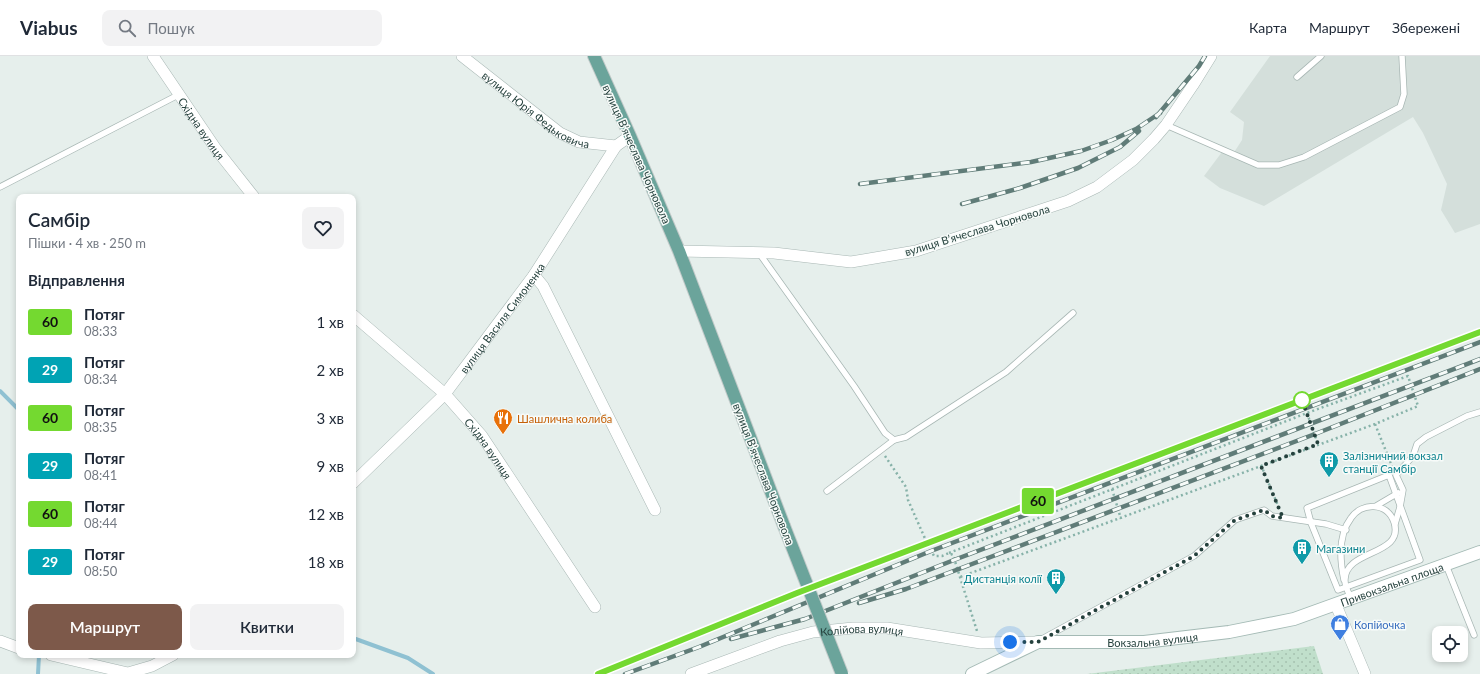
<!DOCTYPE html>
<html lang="uk">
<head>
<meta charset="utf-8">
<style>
	:root { --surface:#fff; --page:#f2f2f3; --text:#1f2937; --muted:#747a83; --line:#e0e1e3; --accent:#7d594a }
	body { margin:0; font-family:Lato,sans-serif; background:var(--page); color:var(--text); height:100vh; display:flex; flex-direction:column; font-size:15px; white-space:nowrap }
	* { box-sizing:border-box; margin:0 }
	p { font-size:13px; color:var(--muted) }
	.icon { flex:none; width:22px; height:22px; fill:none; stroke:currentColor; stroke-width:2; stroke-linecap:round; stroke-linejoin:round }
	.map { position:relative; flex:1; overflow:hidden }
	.side { position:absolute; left:16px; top:138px; width:340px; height:464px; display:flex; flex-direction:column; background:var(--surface); border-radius:8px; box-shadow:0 2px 6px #0003 }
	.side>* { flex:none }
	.badge { padding:0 8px; border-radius:3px; font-size:14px; line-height:26px }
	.tools { position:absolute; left:1432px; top:570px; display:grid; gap:8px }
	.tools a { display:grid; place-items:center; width:36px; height:36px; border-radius:8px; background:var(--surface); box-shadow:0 2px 6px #0003; font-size:20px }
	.you { position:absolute; width:20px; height:20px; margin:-10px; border:3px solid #fff; border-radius:50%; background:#1a73e8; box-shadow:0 0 0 6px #1a73e833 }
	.map>.badge { position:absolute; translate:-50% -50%; box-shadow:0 0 0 2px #fff }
	h2 { padding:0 12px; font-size:15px; line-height:36px }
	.round { display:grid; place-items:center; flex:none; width:42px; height:42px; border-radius:8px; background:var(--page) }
	.headline { display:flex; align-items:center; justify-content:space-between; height:68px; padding:0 12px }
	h1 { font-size:19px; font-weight:600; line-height:30px }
	.button { display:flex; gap:8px; margin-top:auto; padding:8px 12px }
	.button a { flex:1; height:46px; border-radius:8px; background:var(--accent); color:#fff; font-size:16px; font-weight:600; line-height:46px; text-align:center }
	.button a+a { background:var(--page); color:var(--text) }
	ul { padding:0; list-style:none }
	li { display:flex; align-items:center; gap:12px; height:48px; padding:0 12px }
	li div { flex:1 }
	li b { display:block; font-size:15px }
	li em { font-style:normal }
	li .badge { min-width:44px; font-weight:700; text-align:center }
	header { display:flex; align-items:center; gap:24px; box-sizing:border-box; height:56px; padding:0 20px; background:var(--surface); border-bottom:1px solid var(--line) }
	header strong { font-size:19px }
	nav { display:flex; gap:22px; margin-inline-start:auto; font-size:14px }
	.search { width:280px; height:36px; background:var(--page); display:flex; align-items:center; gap:10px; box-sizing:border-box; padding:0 14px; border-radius:8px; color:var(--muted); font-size:15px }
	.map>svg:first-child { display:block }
	.built { fill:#d4dfdb }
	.grass { fill:url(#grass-dots) }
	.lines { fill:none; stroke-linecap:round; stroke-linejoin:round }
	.stream { stroke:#8fc1d2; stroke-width:4 }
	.service-casing { stroke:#a8b7b4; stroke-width:7 }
	.minor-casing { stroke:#a8b7b4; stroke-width:12 }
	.secondary-casing { stroke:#a4bab5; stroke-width:14 }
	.primary-casing { stroke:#c2cac9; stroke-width:14 }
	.path { stroke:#87b2a9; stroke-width:2.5; stroke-dasharray:2 3; stroke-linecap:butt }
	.service { stroke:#fff; stroke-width:5.5 }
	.minor { stroke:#fff; stroke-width:11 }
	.secondary { stroke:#fff; stroke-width:12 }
	.primary { stroke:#6ba49b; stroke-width:12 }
	.rail-casing { stroke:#607c78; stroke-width:4.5 }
	.rail { stroke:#f7fbf9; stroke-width:3; stroke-dasharray:9; stroke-linecap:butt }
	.primary-bridge-casing { stroke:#c2cac9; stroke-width:14; stroke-linecap:butt }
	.primary-bridge { stroke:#6ba49b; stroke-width:12 }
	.line-casing { stroke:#fff; stroke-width:9 }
	.line { stroke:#74d930; stroke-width:6 }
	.walk { stroke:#25413d; stroke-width:4; stroke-dasharray:0 7.2 }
	.stop-dot { fill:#fff; stroke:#74d930; stroke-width:2 }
	.labels { text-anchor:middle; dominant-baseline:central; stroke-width:3; stroke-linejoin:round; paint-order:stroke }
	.street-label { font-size:11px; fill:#25413d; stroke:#f7fbf9 }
	.food-label { font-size:11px; fill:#c56008; stroke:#f7fbf9; text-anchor:start }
	.culture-label { font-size:11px; fill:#0d838f; stroke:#f7fbf9; text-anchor:start }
	.shop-label { font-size:11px; fill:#366cbe; stroke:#f7fbf9; text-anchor:start }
</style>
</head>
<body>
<header>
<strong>Viabus</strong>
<div class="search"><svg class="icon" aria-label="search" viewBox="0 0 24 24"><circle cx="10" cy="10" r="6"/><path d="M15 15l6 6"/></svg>Пошук</div>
<nav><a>Карта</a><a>Маршрут</a><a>Збережені</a></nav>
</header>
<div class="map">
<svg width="1480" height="618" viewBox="0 0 1480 618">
	<defs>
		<pattern id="grass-dots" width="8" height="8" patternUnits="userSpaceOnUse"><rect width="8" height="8" fill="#c0dfcb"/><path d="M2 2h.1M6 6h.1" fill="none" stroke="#a5c1af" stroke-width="1.8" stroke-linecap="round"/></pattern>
	</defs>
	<rect width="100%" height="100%" fill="#e6efec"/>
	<path class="built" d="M1270 0H1480V168L1455 177 1441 154 1447 128 1423 77 1413 61 1264 150 1220 132 1204 120 1222 96 1231 101 1242 84 1244 66 1230 56Z"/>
	<path class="grass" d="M1314 590 1323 618H1087L1095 617Z"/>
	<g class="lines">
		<g class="stream">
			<path d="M0 335 19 354"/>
			<path d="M353 582 408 602 433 618"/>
			<path d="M38 618 39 599"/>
		</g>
		<defs>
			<g id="service">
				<path d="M1297 21 1321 0"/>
				<path d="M1166 69 1258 109H1279L1304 101 1400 51 1404 38 1402 0"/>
				<path d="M0 131 180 38"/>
				<path d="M759 197 854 330 885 377 894 384 906 381 1006 316 1073 257"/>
				<path d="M1389 419 1420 504 1338 534 1311 467 1307 452Z"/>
				<path d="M827 435 894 384"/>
				<path d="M1376 450 1398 437"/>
				<path d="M1395 468 1400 451 1403 434 1396 419 1413 400 1417 388 1426 381 1467 360 1480 356"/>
				<path d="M1446 509 1474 579"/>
				<path d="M1344 524C1340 505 1338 479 1351 462 1362 446 1387 446 1394 466 1405 500 1346 493 1345 523 1344 529 1349 537 1351 543"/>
				<path d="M1042 583 1194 500 1235 464 1264 454 1272 460 1326 468 1346 474"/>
			</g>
			<g id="minor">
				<path id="s1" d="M153 0 216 93 254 141"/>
				<path id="s2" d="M462 0 560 77 579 86 616 90"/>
				<path d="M679 195 774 197 851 206 916 195 1068 145 1097 131 1133 104 1154 83 1166 69 1193 29 1211 0"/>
				<path d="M534 219 543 230 655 454"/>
				<path id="s3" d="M353 259 445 338 482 380 595 551"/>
				<path id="s4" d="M353 427 445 338 534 219 616 90 630 80"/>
				<path d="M1336 549 1365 618"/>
				<path d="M0 585 19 592"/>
				<path d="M51 599 128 617 152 610 173 599"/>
				<path id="s5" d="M691 618 780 585 813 576 853 572H887L981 587 1038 586"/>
			</g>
			<g id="secondary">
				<path id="s6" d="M972 618 1038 586H1144L1229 576 1294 563 1480 496"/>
			</g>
			<path id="primary" d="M594 0 630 80 679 195 784 470"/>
		</defs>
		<use href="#service" class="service-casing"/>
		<use href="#minor" class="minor-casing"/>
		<use href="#secondary" class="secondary-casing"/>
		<use href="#primary" class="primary-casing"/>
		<g class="path">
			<path d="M1307 357 1318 388"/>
			<path d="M1375 368 1392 410"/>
			<path d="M885 400 906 431 908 444 927 487 934 500H942L949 497 953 499 977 575"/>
			<path d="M1261 409 1279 452"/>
			<path d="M1112 433 1121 463"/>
			<path d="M949 497 1307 357 1408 320 1418 350 1375 368 960 521"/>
		</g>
		<use href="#service" class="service"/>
		<use href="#minor" class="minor"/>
		<use href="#secondary" class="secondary"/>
		<use href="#primary" class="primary"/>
		<defs>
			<g id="rail">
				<path d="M1156 61 1199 10 1205 0"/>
				<path d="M860 128 1031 106 1081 95 1112 84 1136 73 1160 57"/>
				<path d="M962 148 1020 132 1078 112 1120 91 1139 75"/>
				<path d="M859 547 906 533 1315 378 1480 313"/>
				<path d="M731 583 805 563 954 504 1480 303"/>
				<path d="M598 618C890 499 1185 389 1480 276"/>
				<path d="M625 618 699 591 931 495 1480 286"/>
			</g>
		</defs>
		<use href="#rail" class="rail-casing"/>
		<use href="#rail" class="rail"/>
		<defs>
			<path id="primary-bridge" d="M784 470 842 618"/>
		</defs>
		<use href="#primary-bridge" class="primary-bridge-casing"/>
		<use href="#primary-bridge" class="primary-bridge"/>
	</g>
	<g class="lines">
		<defs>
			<path id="line" d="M598 618 797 537 1480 276"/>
		</defs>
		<use href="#line" class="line-casing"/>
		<use href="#line" class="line"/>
		<path class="walk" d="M1010 586H1038L1194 500 1235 464 1264 454 1272 460 1283 462 1261 410 1318 388 1302 344"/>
	</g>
	<defs>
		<symbol id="restaurant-pin" viewBox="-11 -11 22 30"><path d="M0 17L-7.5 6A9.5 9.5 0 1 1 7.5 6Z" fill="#e8710a" stroke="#f7fbf9"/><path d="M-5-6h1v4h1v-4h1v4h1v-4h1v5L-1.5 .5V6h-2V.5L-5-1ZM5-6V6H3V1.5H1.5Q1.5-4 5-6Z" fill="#fff"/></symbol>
		<symbol id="building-pin" viewBox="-11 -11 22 30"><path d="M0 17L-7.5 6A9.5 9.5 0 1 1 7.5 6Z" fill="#0f9aa8" stroke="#f7fbf9"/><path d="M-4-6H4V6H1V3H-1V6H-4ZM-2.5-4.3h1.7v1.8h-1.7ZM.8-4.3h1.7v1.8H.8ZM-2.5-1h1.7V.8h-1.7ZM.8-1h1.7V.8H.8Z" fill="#fff"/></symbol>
		<symbol id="shop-pin" viewBox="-11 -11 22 30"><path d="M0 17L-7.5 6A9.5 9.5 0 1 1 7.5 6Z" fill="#3f7fe0" stroke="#f7fbf9"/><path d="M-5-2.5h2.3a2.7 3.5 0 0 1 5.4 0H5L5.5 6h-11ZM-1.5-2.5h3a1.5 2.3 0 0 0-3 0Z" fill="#fff"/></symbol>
	</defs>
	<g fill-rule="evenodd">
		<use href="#restaurant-pin" x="492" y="351" width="22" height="30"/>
		<use href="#building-pin" x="1318" y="394" width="22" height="30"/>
		<use href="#building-pin" x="1291" y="481" width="22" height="30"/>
		<use href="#building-pin" x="1045" y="511" width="22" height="30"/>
		<use href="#shop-pin" x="1329" y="557" width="22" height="30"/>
	</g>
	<circle class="stop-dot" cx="1302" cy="344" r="8"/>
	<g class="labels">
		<g class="street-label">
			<text stroke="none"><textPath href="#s2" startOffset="92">вулиця Юрія Федьковича</textPath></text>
			<text stroke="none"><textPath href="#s1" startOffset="87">Східна вулиця</textPath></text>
			<text transform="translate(637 98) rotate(66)">вулиця Вʼячеслава Чорновола</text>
			<text transform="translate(977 174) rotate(-17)">вулиця Вʼячеслава Чорновола</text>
			<text stroke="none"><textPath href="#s4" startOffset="223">вулиця Василя Симоненка</textPath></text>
			<text stroke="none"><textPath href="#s3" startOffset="191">Східна вулиця</textPath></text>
			<text transform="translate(764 418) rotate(69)">вулиця Вʼячеслава Чорновола</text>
			<text stroke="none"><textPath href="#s6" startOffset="435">Привокзальна площа</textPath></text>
			<text stroke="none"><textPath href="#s5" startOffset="178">Колійова вулиця</textPath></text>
			<text stroke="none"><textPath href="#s6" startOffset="188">Вокзальна вулиця</textPath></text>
		</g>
		<g class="food-label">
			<text x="517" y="362">Шашлична колиба</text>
		</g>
		<g class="culture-label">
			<text x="1343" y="399">Залізничний вокзал<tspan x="1343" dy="13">станції Самбір</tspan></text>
			<text x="1316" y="492">Магазини</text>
			<text x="1042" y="522" text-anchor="end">Дистанція колії</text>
		</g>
		<g class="shop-label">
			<text x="1354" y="568">Копійочка</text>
		</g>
	</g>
</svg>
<div class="tools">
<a><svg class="icon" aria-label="locate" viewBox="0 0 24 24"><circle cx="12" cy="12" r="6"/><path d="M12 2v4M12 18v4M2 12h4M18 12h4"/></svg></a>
</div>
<div class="you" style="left:1010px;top:586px"></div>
<b class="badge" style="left:1038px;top:445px;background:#74d930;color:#111">60</b>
<section class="side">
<div class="headline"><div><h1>Самбір</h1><p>Пішки · 4 хв · 250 m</p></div><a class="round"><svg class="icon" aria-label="heart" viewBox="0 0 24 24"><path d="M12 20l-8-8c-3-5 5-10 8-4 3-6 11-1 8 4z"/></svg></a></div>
<h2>Відправлення</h2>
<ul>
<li><span class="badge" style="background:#74d930;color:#111">60</span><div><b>Потяг</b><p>08:33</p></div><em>1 хв</em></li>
<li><span class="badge" style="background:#00a3b4;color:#fff">29</span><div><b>Потяг</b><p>08:34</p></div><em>2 хв</em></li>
<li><span class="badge" style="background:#74d930;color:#111">60</span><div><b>Потяг</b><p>08:35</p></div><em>3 хв</em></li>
<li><span class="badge" style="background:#00a3b4;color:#fff">29</span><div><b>Потяг</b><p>08:41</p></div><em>9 хв</em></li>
<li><span class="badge" style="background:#74d930;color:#111">60</span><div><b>Потяг</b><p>08:44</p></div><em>12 хв</em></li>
<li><span class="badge" style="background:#00a3b4;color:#fff">29</span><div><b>Потяг</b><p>08:50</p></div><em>18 хв</em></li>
</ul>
<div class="button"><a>Маршрут</a><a>Квитки</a></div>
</section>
</div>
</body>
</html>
